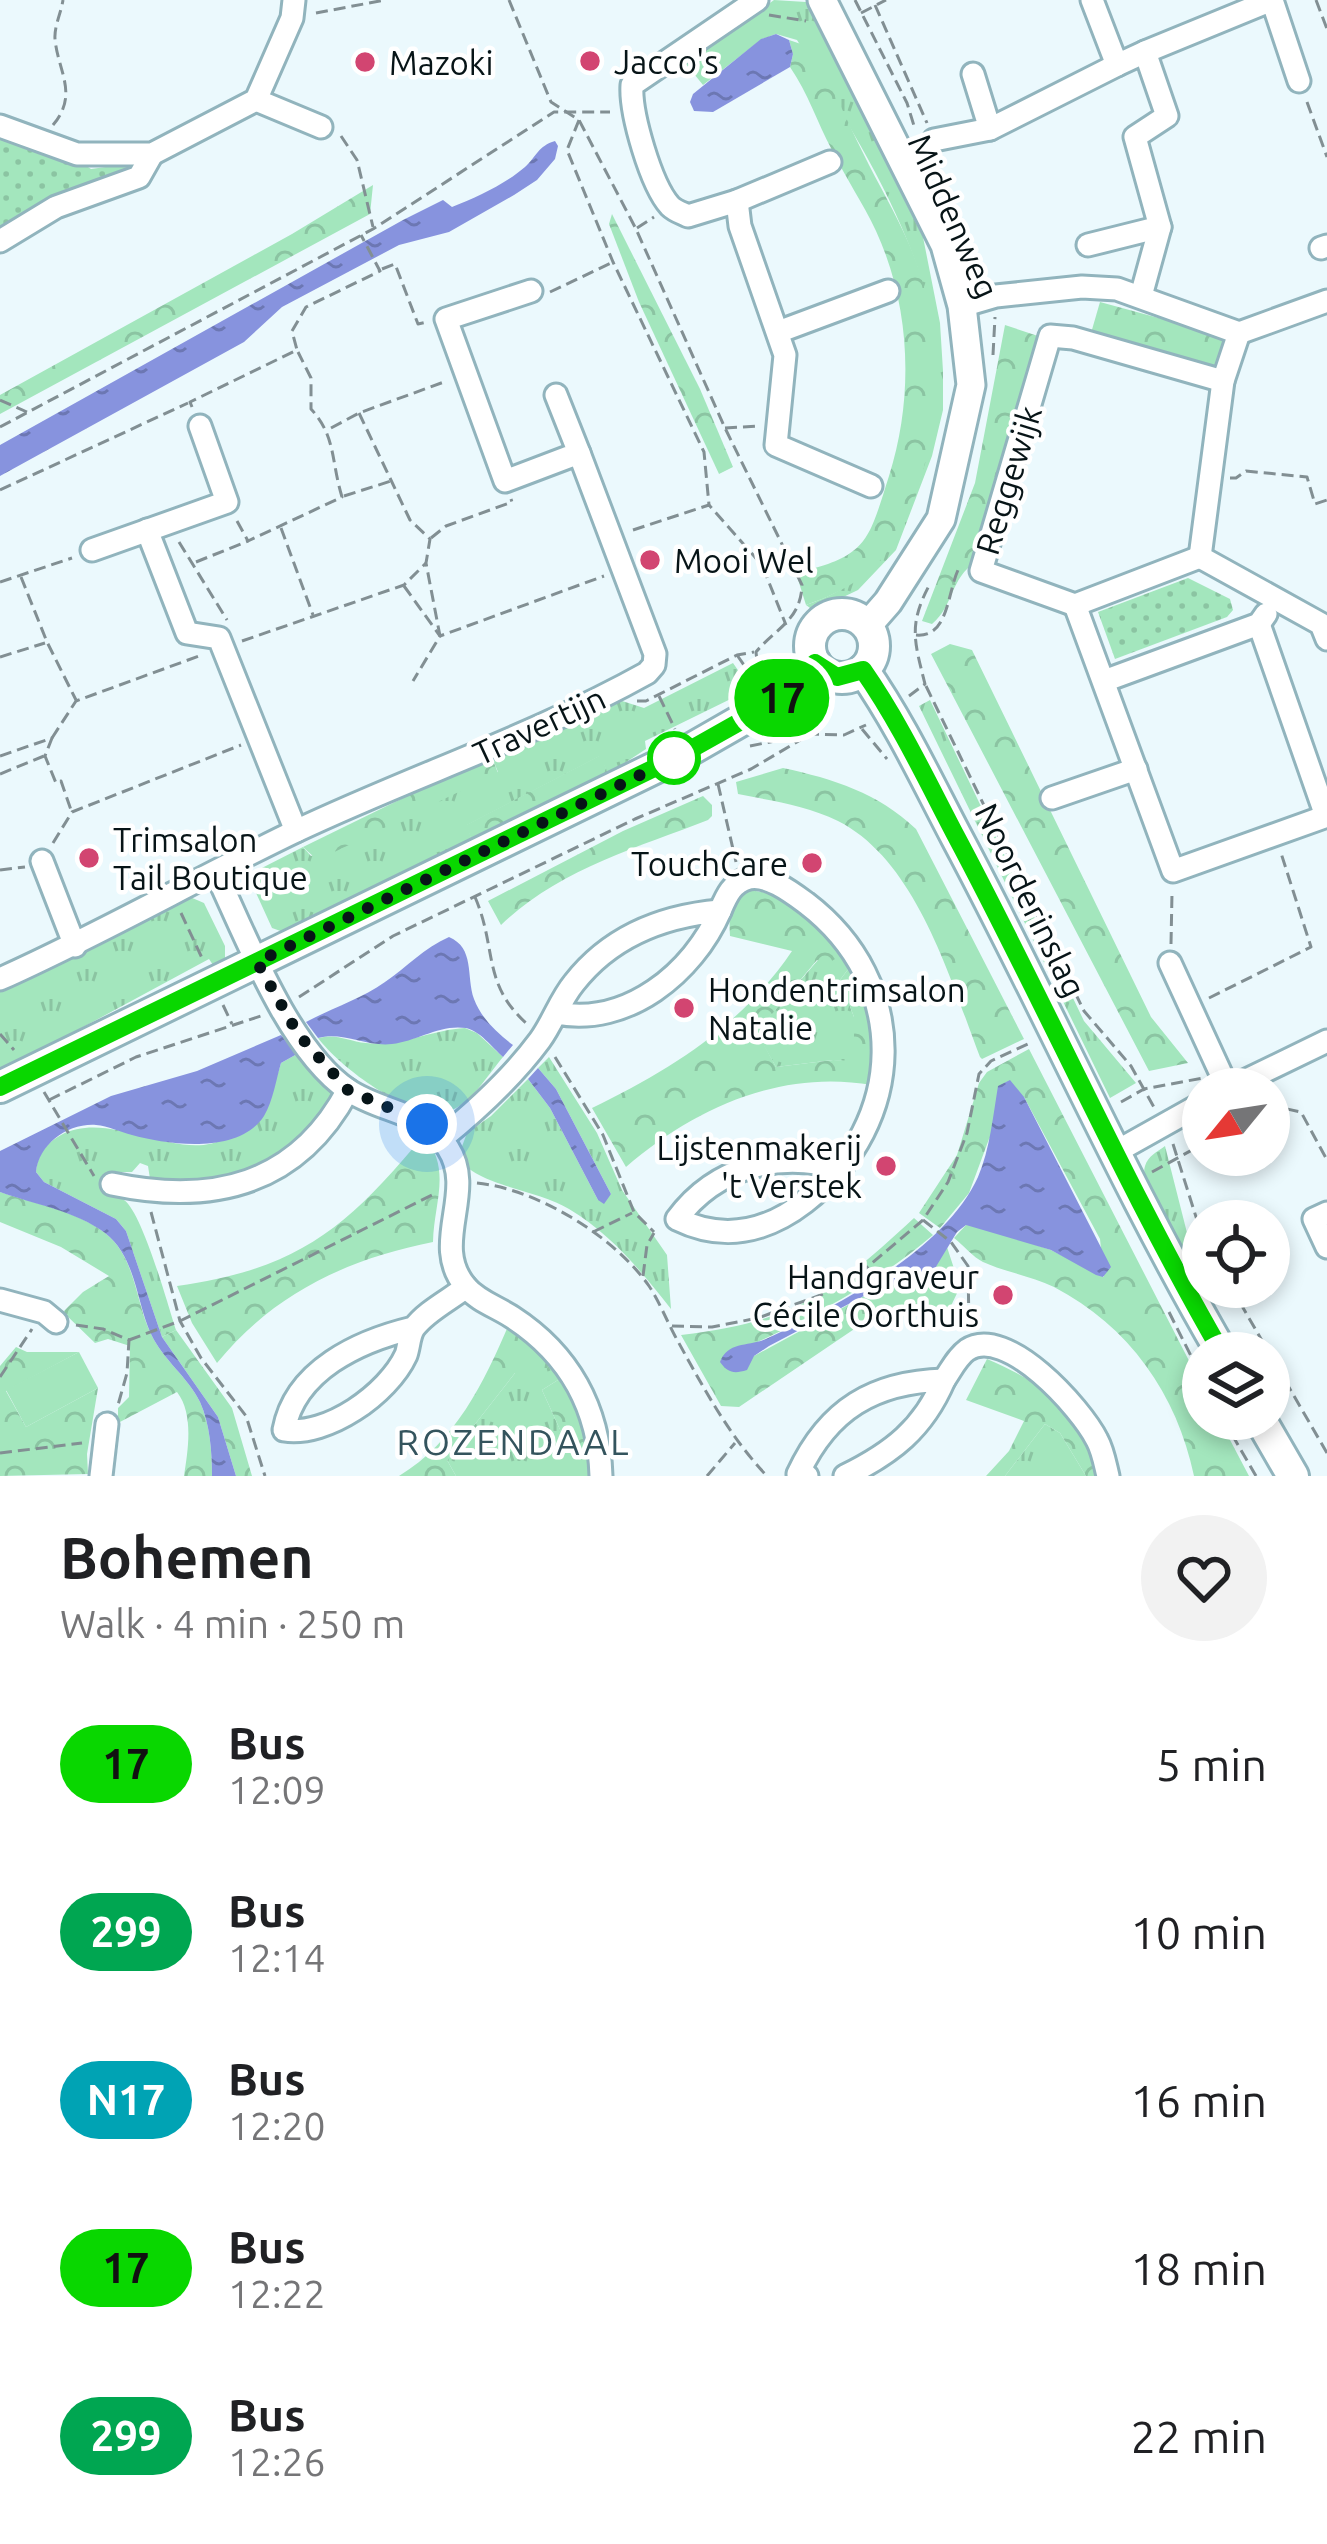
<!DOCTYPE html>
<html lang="en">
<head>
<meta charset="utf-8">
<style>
	:root { --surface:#fff; --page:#f2f2f2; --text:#202124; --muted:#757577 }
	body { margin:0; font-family:Ubuntu,sans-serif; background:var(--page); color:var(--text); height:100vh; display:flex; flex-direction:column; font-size:45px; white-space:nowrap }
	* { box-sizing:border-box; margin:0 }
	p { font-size:39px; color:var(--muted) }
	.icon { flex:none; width:66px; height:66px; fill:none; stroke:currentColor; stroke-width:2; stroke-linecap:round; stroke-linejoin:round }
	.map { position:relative; height:1476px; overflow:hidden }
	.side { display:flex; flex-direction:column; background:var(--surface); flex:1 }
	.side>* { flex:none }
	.badge { padding:0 24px; border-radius:39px; font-size:42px; line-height:78px }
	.needle { width:78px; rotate:240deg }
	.buttons { position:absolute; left:1182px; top:1068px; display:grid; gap:24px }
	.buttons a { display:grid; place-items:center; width:108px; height:108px; border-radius:50%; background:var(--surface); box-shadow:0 6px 18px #0003; font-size:60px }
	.you { position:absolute; width:60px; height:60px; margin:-30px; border:9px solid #fff; border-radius:50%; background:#1a73e8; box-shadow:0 0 0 18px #1a73e833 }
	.map>.badge { position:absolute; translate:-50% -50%; box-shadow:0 0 0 6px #fff }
	.round { display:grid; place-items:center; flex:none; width:126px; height:126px; border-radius:63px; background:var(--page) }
	.summary { display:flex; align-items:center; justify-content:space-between; height:204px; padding:0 60px }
	h1 { font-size:57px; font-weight:700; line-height:90px }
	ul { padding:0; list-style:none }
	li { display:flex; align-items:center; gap:36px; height:168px; padding:0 60px }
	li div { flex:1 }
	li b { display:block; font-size:45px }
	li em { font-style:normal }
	li .badge { min-width:132px; font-weight:700; text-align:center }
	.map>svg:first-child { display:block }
	.grass { fill:url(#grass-tufts) }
	.forest { fill:url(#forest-crowns) }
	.park { fill:url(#park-dots) }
	.garden { fill:#a3e6bd }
	.water { fill:url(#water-ripples) }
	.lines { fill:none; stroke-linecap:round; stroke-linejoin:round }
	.minor-casing { stroke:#91b4bd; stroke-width:27 }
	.tertiary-casing { stroke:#91b4bd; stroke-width:33 }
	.secondary-casing { stroke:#91b4bd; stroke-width:36 }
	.path { stroke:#828f93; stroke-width:3; stroke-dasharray:12 6; stroke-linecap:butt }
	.minor { stroke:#fff; stroke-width:21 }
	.tertiary { stroke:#fff; stroke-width:27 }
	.secondary { stroke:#fff; stroke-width:30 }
	.line-casing { stroke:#fff; stroke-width:27 }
	.line { stroke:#09d700; stroke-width:18 }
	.walk { stroke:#071417; stroke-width:12; stroke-dasharray:0 21.6 }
	.poi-dot { fill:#d24571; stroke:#fff; stroke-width:4.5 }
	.stop-dot { fill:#fff; stroke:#09d700; stroke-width:6 }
	.labels { text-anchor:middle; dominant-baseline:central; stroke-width:9; stroke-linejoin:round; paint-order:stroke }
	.poi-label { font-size:33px; fill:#071417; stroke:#fff; text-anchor:start }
	.street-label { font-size:33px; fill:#071417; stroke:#fff }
	.neighbourhood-label { font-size:36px; letter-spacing:3px; fill:#34545d; stroke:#fff }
</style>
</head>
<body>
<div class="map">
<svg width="1327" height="1476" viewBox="0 0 1327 1476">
	<defs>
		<pattern id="grass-tufts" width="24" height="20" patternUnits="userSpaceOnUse" patternTransform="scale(3)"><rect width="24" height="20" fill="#a3e6bd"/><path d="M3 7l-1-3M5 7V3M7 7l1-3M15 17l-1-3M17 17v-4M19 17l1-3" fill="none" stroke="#8bc4a2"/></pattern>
		<pattern id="forest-crowns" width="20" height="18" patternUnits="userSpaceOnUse" patternTransform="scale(3)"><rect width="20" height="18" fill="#a3e6bd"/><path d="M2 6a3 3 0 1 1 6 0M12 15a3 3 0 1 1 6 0" fill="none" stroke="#8bc4a2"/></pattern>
		<pattern id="park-dots" width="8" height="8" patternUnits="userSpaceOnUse" patternTransform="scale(3)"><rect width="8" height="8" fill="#a3e6bd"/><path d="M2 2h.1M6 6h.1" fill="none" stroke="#8bc4a2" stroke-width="1.8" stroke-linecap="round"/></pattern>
		<pattern id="water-ripples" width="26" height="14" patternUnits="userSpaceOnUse" patternTransform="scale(3)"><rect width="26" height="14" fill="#8793de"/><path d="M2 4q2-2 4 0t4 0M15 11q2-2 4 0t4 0" fill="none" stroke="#6c77b3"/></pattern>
	</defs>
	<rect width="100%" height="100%" fill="#ebf9fd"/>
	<g class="grass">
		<path d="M774 0 806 2 923 237 940 323 943 371V410L932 456 896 550 858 590 814 611 806 605C924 567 941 437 927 330 924 309 924 286 917 266 889 186 841 112 797 40L776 34 762 39 703 85 686 64Z"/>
		<path d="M733 663 751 689 645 741 646 749 608 774 600 756 467 825 473 844 289 934 272 928 251 882 254 872 303 847 311 856 498 772 491 755 619 700 644 708Z"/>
		<path d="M930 700 1084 1021 1136 1083 1110 1098 919 706Z"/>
		<path d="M190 897 204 903 225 946V959L213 965 209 959 0 1072V991Z"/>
		<path d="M843 954 852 964 840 980 854 1017V1062L833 1060 776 1067 756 1032 818 960Z"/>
		<path d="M465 1028 477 1033 503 1057C490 1072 469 1107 448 1111 408 1119 341 1068 318 1038 336 1033 348 1041 366 1043 400 1047 431 1030 465 1028Z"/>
		<path d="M297 1054 326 1079 334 1100 288 1151 232 1179 157 1184 150 1179 148 1166 140 1163 132 1172H114L105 1193C112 1195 119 1196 124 1200 142 1212 168 1305 176 1330L162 1337 126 1231 116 1219 44 1182 36 1172C38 1154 45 1144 61 1135 112 1108 181 1166 227 1137 234 1133 241 1123 247 1117 268 1097 273 1091 281 1063Z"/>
		<path d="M549 1057 597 1133 622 1190 667 1255 671 1309C641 1271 611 1234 569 1209 536 1189 476 1186 458 1157L467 1133 491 1116 528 1079 550 1108 598 1200 611 1194 556 1089 538 1068Z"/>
		<path d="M1165 1146 1201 1288C1188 1265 1137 1189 1145 1166 1148 1156 1157 1152 1165 1146Z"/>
		<path d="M555 1361 566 1375 542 1390 572 1456V1476H456L447 1460 515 1373Z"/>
		<path d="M1045 1424 1060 1433 1086 1476H1005Z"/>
	</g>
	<g class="forest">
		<path d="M789 40 807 46 822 64C837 98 852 132 869 165 887 200 908 235 920 273 945 353 939 490 883 557 863 581 835 595 806 605L796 573C868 556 868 542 889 476 914 397 911 307 876 231 863 203 845 177 832 150 817 122 808 93 790 67L793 54Z"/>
		<path d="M373 185 370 214 0 414V395L292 234Z"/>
		<path d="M612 214 700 389 733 467 719 474 639 302 609 224Z"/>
		<path d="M1100 302 1221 335C1225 347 1218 364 1210 373L1089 340Z"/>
		<path d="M1005 325 1041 337 976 562C950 578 954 606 932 624L922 621 975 483Z"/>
		<path d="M950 644 972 650 1151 1017 1188 1063 1149 1071 931 654Z"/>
		<path d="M491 755 498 773 326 856 316 859 303 847Z"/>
		<path d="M601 755 608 774 473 844 466 825Z"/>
		<path d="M783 768C834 779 878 793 916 829L1024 1039 982 1059 980 1057C950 979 917 861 838 821 806 805 772 801 738 794L736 782Z"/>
		<path d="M703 796 712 805V816L708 820C636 848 558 870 501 925L488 901 623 831Z"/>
		<path d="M745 891C783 887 819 928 843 954L827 964 817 960 757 1032 776 1067 833 1060 854 1061V1017L840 980 852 964 876 1037 872 1085C781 1069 694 1108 626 1167L592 1108C671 1070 742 1025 792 951L730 936C729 918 728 901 745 891Z"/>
		<path d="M1029 1049 1203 1388V1419H1219L1249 1476H1194C1177 1394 1129 1326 1054 1287 1031 1276 1005 1272 983 1262 973 1257 963 1245 954 1238L966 1225H976L1051 1250 1104 1277 1100 1239 1024 1097 989 1139 969 1193 940 1228 919 1213 957 1155 979 1083 987 1072Z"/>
		<path d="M424 1135C452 1170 434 1202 433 1242 347 1259 273 1294 217 1363L192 1323 177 1286C299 1269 348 1227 424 1135Z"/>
		<path d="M0 1192C33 1203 77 1211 105 1233 136 1257 135 1301 151 1334 163 1360 188 1377 200 1402 210 1424 212 1452 212 1476H184C188 1450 194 1414 177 1392L118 1423V1408L129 1397 130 1346 108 1339 95 1343 63 1312 83 1292 109 1276 61 1247 0 1222Z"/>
		<path d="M914 1218 933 1235C878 1282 815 1316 749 1346L754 1356 879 1288 930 1275 947 1247 960 1287 949 1310 916 1304 872 1317 739 1407 721 1406 681 1335C795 1321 831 1295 914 1218Z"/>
		<path d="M509 1324 555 1361 534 1380 515 1373 447 1460 456 1476H399C455 1442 484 1383 509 1324Z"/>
		<path d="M176 1330 232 1408 252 1476H236L218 1417 162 1337Z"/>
		<path d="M16 1347 27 1352H79L6 1391 26 1427 98 1388 87 1454 88 1474 0 1476V1366Z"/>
		<path d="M987 1359C1056 1389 1071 1410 1103 1476H1086L1060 1433 1045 1424 1005 1476H986L1009 1451 1024 1421 966 1400Z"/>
		<path d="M566 1375 579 1397 593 1476H572V1456L542 1390Z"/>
	</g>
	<g class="park">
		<path d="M0 137 10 142C33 135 72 156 91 169L134 163 138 167 31 209 0 229Z"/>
		<path d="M1188 578 1230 599 1233 610 1227 617 1115 659 1098 612Z"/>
	</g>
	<path class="garden" d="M79 1352 98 1388 26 1427 6 1390Z"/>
	<g class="water">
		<path d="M776 34 789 40 793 54 790 67 713 112 694 111 690 102 693 94 761 39Z"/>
		<path d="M555 141 558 146 555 159 537 180 514 195 449 232 399 245 282 307 244 342 0 476V445L403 220 443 200 452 207C477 197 504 185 525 167 537 156 538 146 555 141Z"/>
		<path d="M449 937C475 948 466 976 474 999 481 1018 497 1033 513 1045L503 1057C492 1047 480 1031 466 1028 440 1024 417 1041 392 1044 366 1047 342 1031 318 1038L306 1022C332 1008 361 999 385 982 407 967 424 948 449 937Z"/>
		<path d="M281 1035 297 1054 281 1063C276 1080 273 1101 264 1116 239 1155 168 1145 132 1135 120 1132 108 1126 96 1125 68 1123 39 1144 36 1172L44 1182 116 1219 126 1231 162 1337 218 1417 236 1476H212C212 1452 210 1424 200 1402 188 1377 163 1360 151 1334 136 1301 136 1257 105 1233 76 1211 33 1204 0 1192V1151L111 1096 197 1071Z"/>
		<path d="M538 1068 556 1089 611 1194 604 1204 598 1200 550 1108 528 1079Z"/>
		<path d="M1010 1080 1024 1097 1111 1267 1103 1277 1096 1275 1051 1250 966 1225 957 1232 931 1275 879 1288 769 1346 754 1356 747 1370C734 1374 728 1373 720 1362 728 1341 748 1347 766 1339 837 1306 944 1251 978 1177 990 1149 993 1116 998 1086Z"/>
	</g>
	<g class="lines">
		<defs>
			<g id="minor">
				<path d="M757 0 632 85C630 113 651 185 670 206 675 211 682 213 688 216L737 201 830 162"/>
				<path d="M1092 0 1117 65 1145 52 1167 116 1135 137 1160 227 1141 296"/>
				<path d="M1145 52 1272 0 1299 81"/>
				<path d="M973 74 990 129 1117 65"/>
				<path d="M256 100 321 127"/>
				<path d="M0 126 77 154H152L256 100 292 18 294 0"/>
				<path d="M934 140 990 129"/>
				<path d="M737 201 740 226 785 355 776 445 871 486"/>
				<path d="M0 241 56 207 139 177 152 154"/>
				<path d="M1088 245 1160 227"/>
				<path d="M1321 248 1327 246"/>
				<path d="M531 291 446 319 505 481 579 453 556 395"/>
				<path d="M962 306 996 296 1082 287 1117 289 1239 333 1327 301"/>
				<path d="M778 332 888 291"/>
				<path d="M1239 333 1223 381 1200 557 1321 624 1327 639"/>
				<path d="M147 530 187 633 219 638 223 648 296 831"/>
				<path d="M92 550 227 502 200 426"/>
				<path d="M1200 557 1075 605 981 571 1050 336 1073 338 1223 381"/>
				<path d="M1075 605 1173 871 1327 816"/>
				<path d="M1259 624 1326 816"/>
				<path d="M1104 681 1259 624 1266 614"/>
				<path d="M1052 798 1136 769"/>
				<path d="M42 861 75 946"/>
				<path d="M216 873C246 937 289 1050 348 1090 382 1113 425 1111 448 1148 477 1193 429 1244 466 1287 478 1301 497 1307 512 1317 569 1354 599 1408 601 1476"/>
				<path d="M720 911C726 897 732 882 749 878 767 874 791 892 806 903 911 983 907 1122 805 1202 765 1233 722 1241 677 1219 716 1166 781 1150 842 1169"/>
				<path d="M1170 963 1228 1089"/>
				<path d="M0 979C101 934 196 879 296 831 412 776 534 736 647 673L654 665 655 654 579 453"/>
				<path d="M1228 1089 1327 1041"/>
				<path d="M441 1139C478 1109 512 1078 540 1040 553 1022 560 1000 574 983 610 937 662 916 720 911 693 973 627 1027 556 1013"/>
				<path d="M1112 1154 1203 1103"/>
				<path d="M112 1184C212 1205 297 1186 348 1090"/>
				<path d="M1327 1213 1314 1219 1327 1247"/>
				<path d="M0 1300 44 1312 56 1322"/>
				<path d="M413 1328C359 1341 295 1370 284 1430 327 1437 388 1394 406 1355 409 1347 409 1335 414 1328 425 1312 451 1299 466 1287"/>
				<path d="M944 1380C951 1370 957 1357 967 1350 1006 1324 1081 1408 1097 1440 1103 1451 1105 1464 1108 1476"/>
				<path d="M101 1476 107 1424"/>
				<path d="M807 1476 798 1474C828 1409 874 1382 944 1380 923 1429 892 1453 845 1476"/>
			</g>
			<path id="tertiary" d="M822 0 945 245 962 306 971 385 941 519 888 602 867 626"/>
			<g id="secondary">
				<circle cx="842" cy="646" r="32"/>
				<path d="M863 670C900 723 927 781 957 838 1048 1009 1125 1186 1222 1353"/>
				<path d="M0 1087 679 756 782 697 815 663"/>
				<path d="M1260 1419 1293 1476"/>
			</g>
		</defs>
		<use href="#minor" class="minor-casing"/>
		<use href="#tertiary" class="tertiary-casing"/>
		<use href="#secondary" class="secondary-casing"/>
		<g class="path">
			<path d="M509 0 551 102 579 120 636 229 725 428 802 585C801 620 776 628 756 652L757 661 767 675"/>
			<path d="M855 0 907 103 915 129"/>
			<path d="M1316 0 1327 29"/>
			<path d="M875 5 927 123"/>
			<path d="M316 13 385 0"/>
			<path d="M861 13 886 0"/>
			<path d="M769 15 806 21"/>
			<path d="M1307 102 1327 157"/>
			<path d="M579 120 567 150 613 262 704 452 709 505"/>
			<path d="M53 125C79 94 58 72 55 39 54 27 61 13 63 0"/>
			<path d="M341 136 357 160 373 227"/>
			<path d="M637 228 654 217"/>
			<path d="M975 263 986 280"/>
			<path d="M382 269 395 264 418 324 427 322"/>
			<path d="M550 292 611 263"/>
			<path d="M993 355 995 317"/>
			<path d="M0 400 27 412"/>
			<path d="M192 407 190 402 297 350 292 331 306 307 380 271 361 235"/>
			<path d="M359 413 410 520 430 539 426 563 440 636 413 681"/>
			<path d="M0 427 373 229 554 112H610"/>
			<path d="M331 428 359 413 444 382"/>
			<path d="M725 428 758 426"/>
			<path d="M1230 478H1236L1246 471 1307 477 1315 504 1327 500"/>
			<path d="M0 490 188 403"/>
			<path d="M344 496 391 481"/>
			<path d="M237 521 248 541 342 497C331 461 336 436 311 409V378L298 352"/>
			<path d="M281 528 313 615"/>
			<path d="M633 530 709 505 762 565 786 625"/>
			<path d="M431 538 446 526 512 502 511 499"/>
			<path d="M179 542 227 620"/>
			<path d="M196 562 248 541"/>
			<path d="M21 577 47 642 76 700"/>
			<path d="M0 582 72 558"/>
			<path d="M404 586 440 636 604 576"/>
			<path d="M916 635C950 638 947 589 960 566"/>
			<path d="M242 641 404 585 426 563"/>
			<path d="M737 655 755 681"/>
			<path d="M0 657 45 643"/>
			<path d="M926 686 1084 1011 1131 1066 1155 1109"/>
			<path d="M659 696 675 729"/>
			<path d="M909 696 925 684C914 640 908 624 931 582"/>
			<path d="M637 701H646L737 655 754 652"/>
			<path d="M797 718 809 734 844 735 866 725"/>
			<path d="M862 729 887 759"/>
			<path d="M52 738 76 701 199 656"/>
			<path d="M750 746 805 735"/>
			<path d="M0 756 52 738 45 756 56 783 61 781 71 810"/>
			<path d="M0 774 44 756"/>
			<path d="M718 784 736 862"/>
			<path d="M53 843 72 812 241 745"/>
			<path d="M0 870 25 867"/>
			<path d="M475 897C497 948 482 983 526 1023"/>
			<path d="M181 913 202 958"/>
			<path d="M1171 944 1172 893"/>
			<path d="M299 997 393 936 635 819 751 769 802 739"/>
			<path d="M1209 998 1311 947 1281 853"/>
			<path d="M223 1005 232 1024"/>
			<path d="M0 1034 14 1050"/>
			<path d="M555 1057 603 1135 634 1212 654 1232"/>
			<path d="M44 1092 94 1176"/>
			<path d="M49 1100 136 1057 264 1015"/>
			<path d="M1121 1102 1144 1089 1203 1078"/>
			<path d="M1269 1105 1301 1112 1327 1160"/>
			<path d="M1173 1144 1203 1239"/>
			<path d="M1152 1172 1203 1144"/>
			<path d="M477 1183C537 1189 614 1236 649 1286 659 1301 666 1319 675 1336 702 1385 728 1435 767 1476"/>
			<path d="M151 1212 180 1321 201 1358 246 1416 265 1476"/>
			<path d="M923 1220 951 1242 968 1266 969 1327"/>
			<path d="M593 1232 632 1213"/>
			<path d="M643 1276 647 1245 654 1233"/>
			<path d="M1231 1287 1327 1453"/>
			<path d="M1169 1312 1203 1380"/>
			<path d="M76 1325 103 1329 129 1340 127 1373 118 1405"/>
			<path d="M672 1326 712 1327 758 1318 845 1286 923 1220 948 1182 967 1133 979 1074 991 1061 1030 1043"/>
			<path d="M129 1340 180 1321 434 1194"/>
			<path d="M0 1377 32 1329"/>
			<path d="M1223 1419 1256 1476"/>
			<path d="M0 1453 82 1443"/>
			<path d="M707 1476 735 1443"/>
		</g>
		<use href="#minor" class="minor"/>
		<use href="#tertiary" class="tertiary"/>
		<use href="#secondary" class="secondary"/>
	</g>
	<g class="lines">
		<defs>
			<path id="line" d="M0 1087 679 756 782 698 815 663 837 677 863 670C900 723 927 781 957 838 1048 1009 1125 1185 1222 1353"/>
		</defs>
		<use href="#line" class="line-casing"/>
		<use href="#line" class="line"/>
		<path class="walk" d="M427 1124 348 1090 298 1034 257 962 679 756 674 758"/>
	</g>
	<g class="poi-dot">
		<circle cx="590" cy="61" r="12"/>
		<circle cx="365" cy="62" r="12"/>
		<circle cx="650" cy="560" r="12"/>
		<circle cx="89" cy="858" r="12"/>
		<circle cx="812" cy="863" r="12"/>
		<circle cx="684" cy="1008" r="12"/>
		<circle cx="886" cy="1166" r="12"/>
		<circle cx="1003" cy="1295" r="12"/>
	</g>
	<circle class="stop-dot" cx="674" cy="758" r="24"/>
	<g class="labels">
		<g class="poi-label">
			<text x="614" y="61">Jacco's</text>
			<text x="389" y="62">Mazoki</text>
			<text x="674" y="560">Mooi Wel</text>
			<text x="113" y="839">Trimsalon<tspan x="113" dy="38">Tail Boutique</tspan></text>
			<text x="788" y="863" text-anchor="end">TouchCare</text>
			<text x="708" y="989">Hondentrimsalon<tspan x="708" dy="38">Natalie</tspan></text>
			<text x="862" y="1147" text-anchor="end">Lijstenmakerij<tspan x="862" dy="38">'t Verstek</tspan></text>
			<text x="979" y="1276" text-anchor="end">Handgraveur<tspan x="979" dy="38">Cécile Oorthuis</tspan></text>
		</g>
		<g class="street-label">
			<text transform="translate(954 216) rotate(66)">Middenweg</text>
			<text transform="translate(1008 480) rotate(-73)">Reggewijk</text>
			<text transform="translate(539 725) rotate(-25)">Travertijn</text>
			<text transform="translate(1031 900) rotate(64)">Noorderinslag</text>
		</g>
		<g class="neighbourhood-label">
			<text x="514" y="1441">ROZENDAAL</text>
		</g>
	</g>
</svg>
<div class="buttons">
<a><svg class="needle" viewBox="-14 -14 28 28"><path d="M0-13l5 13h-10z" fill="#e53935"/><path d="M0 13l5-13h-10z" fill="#757577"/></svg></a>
<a><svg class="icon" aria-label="locate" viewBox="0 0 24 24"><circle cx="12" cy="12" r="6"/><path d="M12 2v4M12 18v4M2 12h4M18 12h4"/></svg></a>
<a><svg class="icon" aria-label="layers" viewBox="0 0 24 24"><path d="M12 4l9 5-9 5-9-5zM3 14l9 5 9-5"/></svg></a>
</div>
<div class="you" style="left:427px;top:1124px"></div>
<b class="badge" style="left:782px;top:698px;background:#09d700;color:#111">17</b>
</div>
<section class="side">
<div class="summary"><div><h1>Bohemen</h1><p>Walk · 4 min · 250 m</p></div><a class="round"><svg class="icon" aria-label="heart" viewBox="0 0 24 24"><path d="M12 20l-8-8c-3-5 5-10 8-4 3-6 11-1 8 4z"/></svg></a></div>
<ul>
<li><span class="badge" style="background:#09d700;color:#111">17</span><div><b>Bus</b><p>12:09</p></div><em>5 min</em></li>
<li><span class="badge" style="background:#00a651;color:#fff">299</span><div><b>Bus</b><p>12:14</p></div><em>10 min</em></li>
<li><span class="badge" style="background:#00a3b4;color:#fff">N17</span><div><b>Bus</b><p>12:20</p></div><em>16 min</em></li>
<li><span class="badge" style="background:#09d700;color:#111">17</span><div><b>Bus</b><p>12:22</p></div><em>18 min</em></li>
<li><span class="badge" style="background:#00a651;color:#fff">299</span><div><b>Bus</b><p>12:26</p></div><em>22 min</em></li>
</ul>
</section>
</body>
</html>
